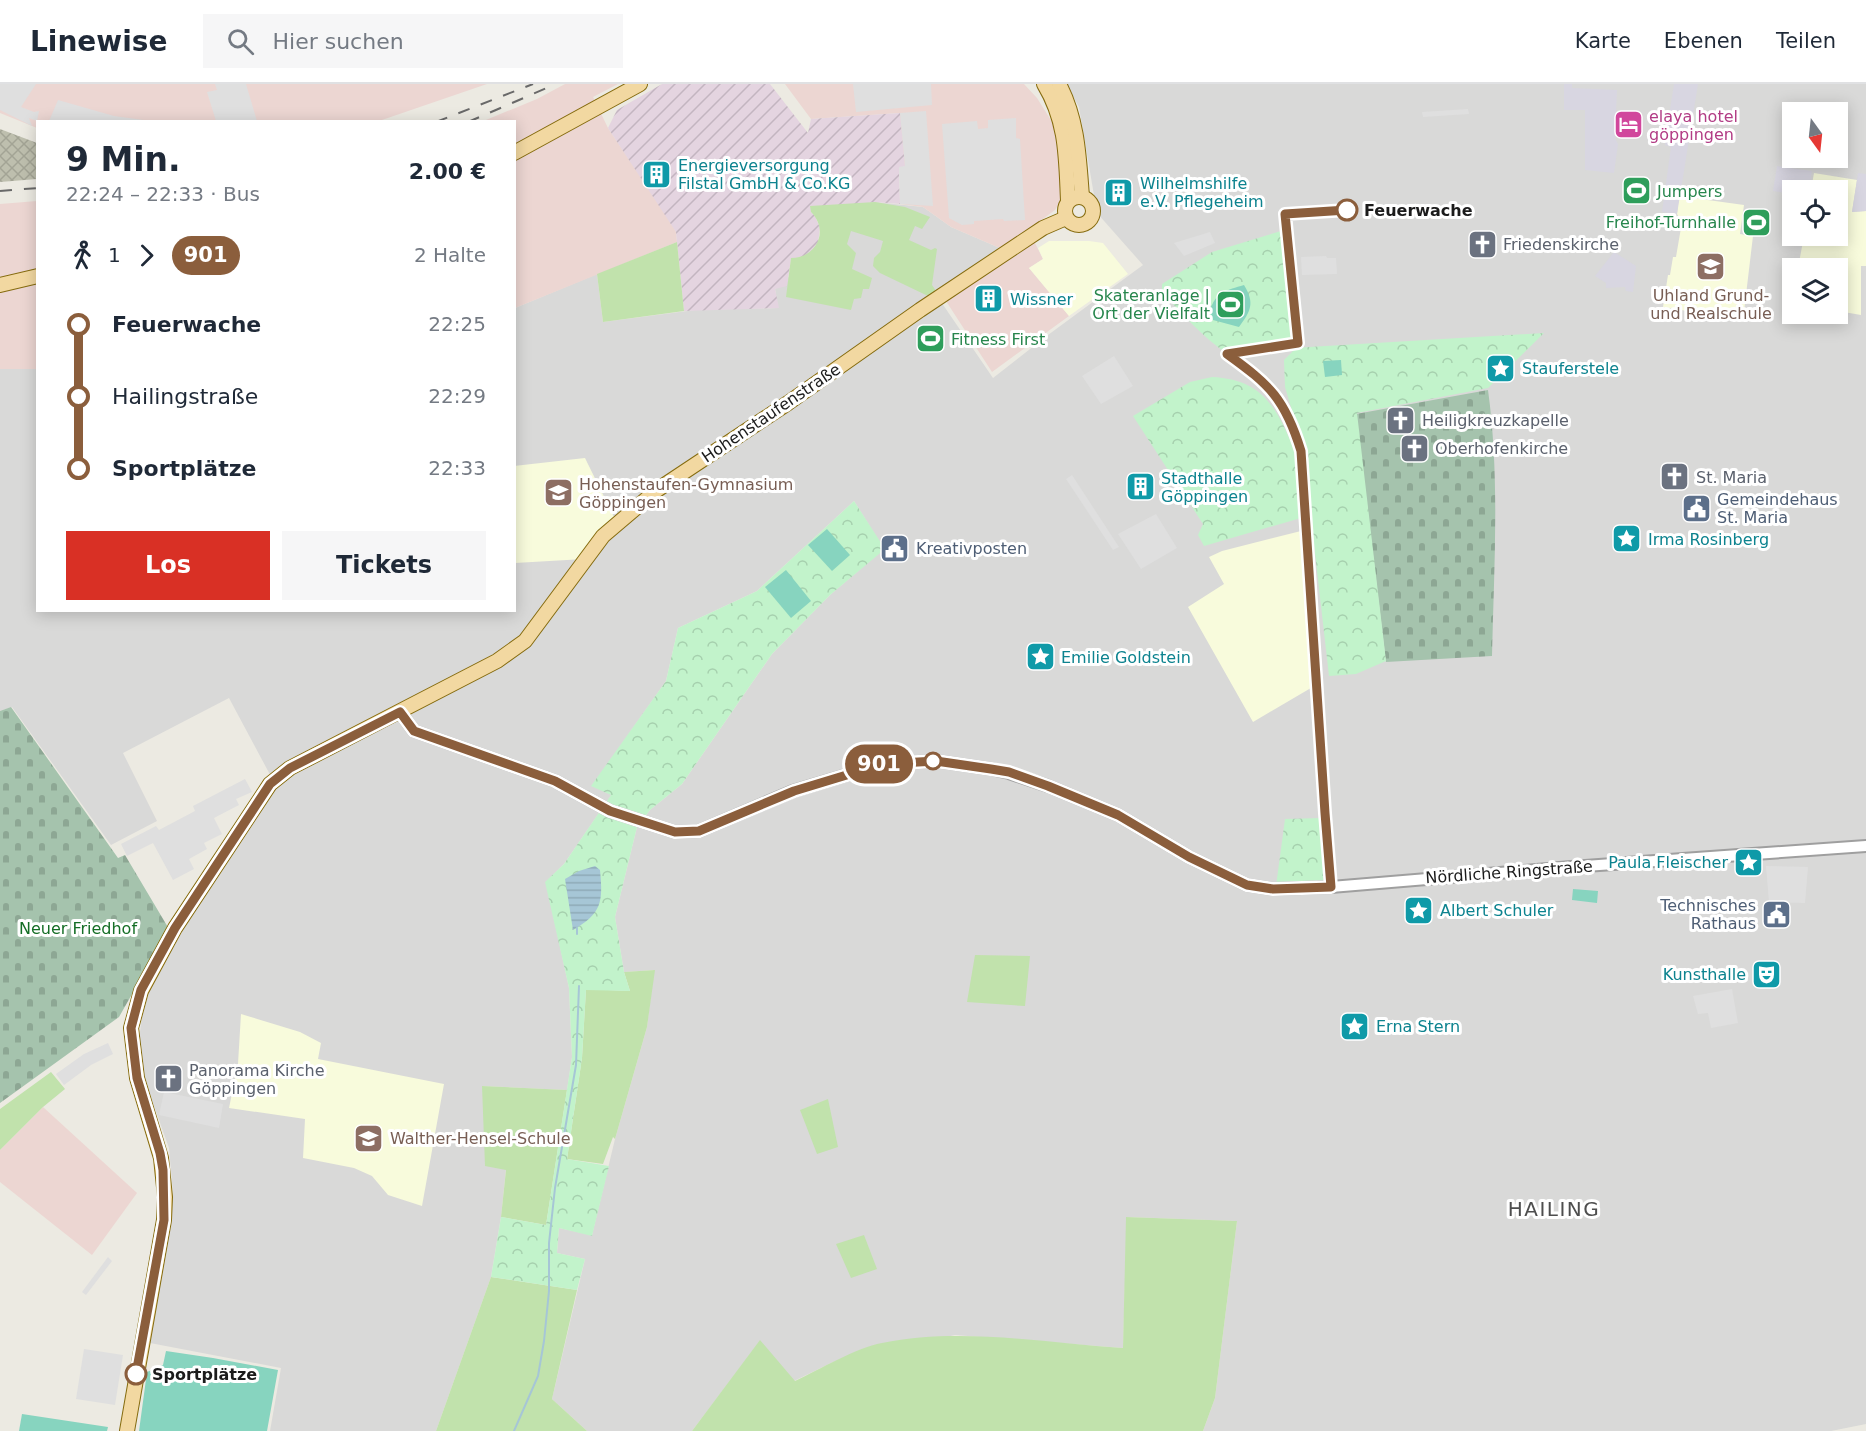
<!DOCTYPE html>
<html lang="de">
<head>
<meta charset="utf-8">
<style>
	:root { --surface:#fff; --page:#f6f6f7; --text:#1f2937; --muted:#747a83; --line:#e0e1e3; --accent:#d93025 }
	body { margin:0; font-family:"DejaVu Sans",sans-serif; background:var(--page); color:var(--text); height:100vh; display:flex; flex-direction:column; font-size:22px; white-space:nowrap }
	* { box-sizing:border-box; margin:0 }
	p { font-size:20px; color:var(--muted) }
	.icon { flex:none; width:33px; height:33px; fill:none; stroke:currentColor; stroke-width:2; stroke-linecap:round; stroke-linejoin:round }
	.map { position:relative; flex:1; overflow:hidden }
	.sheet { position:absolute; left:36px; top:36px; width:480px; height:492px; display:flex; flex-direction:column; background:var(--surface); border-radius:0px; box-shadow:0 3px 15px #0003 }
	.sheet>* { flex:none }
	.badge { padding:0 12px; border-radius:20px; font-size:21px; line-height:39px }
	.needle { width:39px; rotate:165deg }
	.fabs { position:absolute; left:1782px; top:18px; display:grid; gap:12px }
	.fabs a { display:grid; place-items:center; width:66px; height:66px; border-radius:0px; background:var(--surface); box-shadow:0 3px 15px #0003; font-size:30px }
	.map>.badge { position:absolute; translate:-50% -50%; box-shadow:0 0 0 3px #fff }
	.legs { display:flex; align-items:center; gap:9px; height:66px; padding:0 30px; font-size:20px }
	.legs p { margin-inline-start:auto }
	.overview { display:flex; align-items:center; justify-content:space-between; height:102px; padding:0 30px }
	h1 { font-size:33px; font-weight:800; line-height:45px }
	.primary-button { display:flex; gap:12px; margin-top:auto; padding:12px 30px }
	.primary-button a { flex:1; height:69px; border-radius:0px; background:var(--accent); color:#fff; font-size:24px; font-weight:800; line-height:69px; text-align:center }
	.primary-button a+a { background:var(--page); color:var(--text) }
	ul { padding:0 30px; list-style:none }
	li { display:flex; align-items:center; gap:21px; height:72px; font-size:22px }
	li i { display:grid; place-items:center; width:9px; height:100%; margin:0 8px; background:currentColor }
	li i::after { content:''; width:15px; height:15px; margin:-8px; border:4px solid; border-radius:50%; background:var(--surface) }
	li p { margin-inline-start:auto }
	li:first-child i { background:linear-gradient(#0000 50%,currentColor 0) }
	li:last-child i { background:linear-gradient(currentColor 50%,#0000 0) }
	header { display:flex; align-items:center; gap:36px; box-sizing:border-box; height:84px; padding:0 30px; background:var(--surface); border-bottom:2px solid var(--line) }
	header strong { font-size:28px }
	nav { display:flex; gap:33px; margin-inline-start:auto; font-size:21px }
	.search { width:420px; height:54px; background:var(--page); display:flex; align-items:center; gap:15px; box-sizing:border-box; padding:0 21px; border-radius:0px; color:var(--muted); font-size:22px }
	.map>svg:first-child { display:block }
	.residential { fill:#d9d9d8; fill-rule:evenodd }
	.commercial { fill:#ecd6d2 }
	.industrial { fill:url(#industrial-furrows) }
	.education { fill:#f8fbdc }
	.construction { fill:url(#construction-cross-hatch) }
	.grass { fill:#c1e2ac }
	.cemetery { fill:url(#cemetery-stones) }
	.park { fill:url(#park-crowns) }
	.pitch { fill:#87d4bf }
	.parking { fill:#dfdfdf }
	.plaza { fill:#d8d6e1 }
	.water { fill:url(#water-rules) }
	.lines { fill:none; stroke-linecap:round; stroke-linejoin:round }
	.stream { stroke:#a6c6d6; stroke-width:2 }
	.minor-casing { stroke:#9f9f9f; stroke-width:14 }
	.major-casing { stroke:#856b0e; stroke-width:16 }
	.minor { stroke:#fff; stroke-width:10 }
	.major { stroke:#f2d8a1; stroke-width:14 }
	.rail { stroke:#696969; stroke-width:2; stroke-dasharray:12 12; stroke-linecap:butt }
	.line-1-casing { stroke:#fff; stroke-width:14 }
	.line-1 { stroke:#8b5e3c; stroke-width:9 }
	.stop-1-dot { fill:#fff; stroke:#8b5e3c; stroke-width:3 }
	.labels { text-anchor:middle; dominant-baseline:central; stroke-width:6; stroke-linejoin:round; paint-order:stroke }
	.hotel-label { font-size:16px; fill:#b23c85; stroke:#fff; text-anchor:start }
	.culture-label { font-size:16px; fill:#0d838f; stroke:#fff; text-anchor:start }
	.leisure-label { font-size:16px; fill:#27864d; stroke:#fff; text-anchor:start }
	.stop-label { font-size:16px; font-weight:bold; fill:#1b1b1b; stroke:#fff; text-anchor:start }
	.worship-label { font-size:16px; fill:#5b616d; stroke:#fff; text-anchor:start }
	.education-label { font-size:16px; fill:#785e54; stroke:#fff; text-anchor:start }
	.street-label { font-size:16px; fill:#1b1b1b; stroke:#fff }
	.service-label { font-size:16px; fill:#4e5e75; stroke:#fff; text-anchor:start }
	.park-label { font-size:16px; fill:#156e26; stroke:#fff }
	.quarter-label { font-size:20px; letter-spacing:1.5px; fill:#4e4e4e; stroke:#fff }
</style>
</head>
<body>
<header>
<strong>Linewise</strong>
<div class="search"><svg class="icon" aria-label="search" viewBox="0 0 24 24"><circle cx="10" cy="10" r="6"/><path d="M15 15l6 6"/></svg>Hier suchen</div>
<nav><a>Karte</a><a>Ebenen</a><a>Teilen</a></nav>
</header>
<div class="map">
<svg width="1866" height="1347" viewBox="0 0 1866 1347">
	<defs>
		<pattern id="industrial-furrows" width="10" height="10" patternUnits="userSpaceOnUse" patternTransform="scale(1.5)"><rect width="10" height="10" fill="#e4d4e0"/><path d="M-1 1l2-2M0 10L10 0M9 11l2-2" fill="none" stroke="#c3b5c0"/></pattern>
		<pattern id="construction-cross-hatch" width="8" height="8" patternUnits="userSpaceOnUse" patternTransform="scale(1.5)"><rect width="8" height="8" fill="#bebfae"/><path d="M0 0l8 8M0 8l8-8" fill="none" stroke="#a3a495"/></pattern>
		<pattern id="cemetery-stones" width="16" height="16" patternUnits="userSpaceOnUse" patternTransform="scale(1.5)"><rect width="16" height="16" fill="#a5c3ad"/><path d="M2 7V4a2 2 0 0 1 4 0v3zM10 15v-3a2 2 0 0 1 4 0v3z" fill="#8da794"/></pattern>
		<pattern id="park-crowns" width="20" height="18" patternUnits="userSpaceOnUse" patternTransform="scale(1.5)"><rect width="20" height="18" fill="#c2f3cb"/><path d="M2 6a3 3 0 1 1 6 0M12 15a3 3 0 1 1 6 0" fill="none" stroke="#a6d0ae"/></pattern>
		<pattern id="water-rules" width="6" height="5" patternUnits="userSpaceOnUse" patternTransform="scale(1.5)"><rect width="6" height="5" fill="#a6c6d6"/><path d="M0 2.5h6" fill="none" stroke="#8eaab7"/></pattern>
	</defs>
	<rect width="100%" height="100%" fill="#eceae2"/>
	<path class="residential" d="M1066 0H1866V1340L1831 1347H1203L1215 1314 1237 1137 1127 1133 1123 1264 955 1251 833 1278 794 1297 760 1257 692 1347H587L552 1315 585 1175 557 1169 559 1144 592 1151 615 1055 647 943 654 886 624 888 615 833 637 743 650 726 682 700 772 570 830 511 884 465 854 417 757 507 678 544 666 597 592 702 612 710 564 780 546 798 569 904 572 973 567 1006 482 1002 506 1085 501 1133 491 1193 436 1347H270L281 1284 150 1259 173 1109 169 1064 144 994 138 963 145 909 244 731 275 700 229 614 123 669 157 737 111 761 12 623 0 627V285H37L38 526H514L515 224 597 190 603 238 695 226 778 224 775 205 875 118 923 123 951 143 1002 165 935 209 993 294 1048 251 1143 181 1097 129 1079 23ZM1792 28H1838V74H1792ZM1792 106H1838V152H1792ZM1792 184H1838V230H1792Z"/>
	<g class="commercial">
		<path d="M0 0H487L379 37 38 38 37 44 0 29Z"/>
		<path d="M565 0H618L593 13 608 44 671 138 676 148 677 158 515 224 514 38H481L537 15Z"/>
		<path d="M785 0H1024L1037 14 1054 41 1060 65 1062 115 1055 126 1002 165 951 143 923 123 900 120V29L811 35Z"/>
		<path d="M37 117V285H0V120Z"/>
		<path d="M1034 157 1043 175 1029 184 1069 232 992 288 944 214Z"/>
		<path d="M43 1023 137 1109 92 1171 0 1098V1066Z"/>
	</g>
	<path class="industrial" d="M662 0H770L808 49 811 35 900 29 905 83 899 84 900 120 875 118 811 128 815 132 820 144 818 159 810 169 803 173 791 175 787 202 775 205 779 224 684 227 676 148 608 44 617 26Z"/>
	<g class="education">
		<path d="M1814 89 1857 96 1852 128 1866 127V182H1861V231L1838 227V184H1798L1804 152H1838V106H1811Z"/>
		<path d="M1679 112 1744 121 1740 150 1753 152 1743 236 1663 223 1668 191H1670L1673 173H1676L1682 138 1677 130Z"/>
		<path d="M1049 157H1089L1103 159 1128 190 1069 232 1029 184 1043 175 1038 164Z"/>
		<path d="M585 374 615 435 584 475 515 479 514 382Z"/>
		<path d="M1305 446 1316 601 1253 638 1188 523 1224 500 1209 473 1222 467Z"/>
		<path d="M241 930 300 948 321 959 318 975 444 1000 422 1122 388 1111 372 1092 354 1084 303 1074 305 1035 229 1024 238 980Z"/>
	</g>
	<path class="construction" d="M0 45 37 59V95L0 98Z"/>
	<g class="grass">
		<path d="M875 118 905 123 930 133 922 145 915 142 909 156 931 166 935 164 937 165 932 201 936 207 928 212 880 189 873 182 874 174 880 168 883 157 851 147 847 160 856 169 852 185 872 194 869 205H863L861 214 854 215 851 226 786 213 791 174C816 174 830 147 811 128L810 122Z"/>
		<path d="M677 158 684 227 603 238 597 190Z"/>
		<path d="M975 871 1030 872 1025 922 967 918Z"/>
		<path d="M655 886 647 943 615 1055 613 1053 603 1080 567 1075 582 974 586 905 630 907 624 888Z"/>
		<path d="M51 988 65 1005 43 1023 0 1066V1025Z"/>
		<path d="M482 1002 567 1006 546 1141 501 1133 506 1086 485 1082Z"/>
		<path d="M828 1015 838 1063 817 1070 800 1026Z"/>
		<path d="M1126 1133 1237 1137 1215 1314 1203 1347H692L760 1256 795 1297C820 1285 856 1264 882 1259 961 1243 1044 1259 1123 1264Z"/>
		<path d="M864 1151 877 1185 851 1194 836 1160Z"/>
		<path d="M491 1193 577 1206 552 1315 587 1347H436Z"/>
	</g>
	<g class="cemetery">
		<path d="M1488 306C1500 393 1494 483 1492 572L1386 578 1356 330Z"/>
		<path d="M11 623 118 774 125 771 169 845 119 933 0 1019V627Z"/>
	</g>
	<g class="park">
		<path d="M1281 147 1289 165 1298 259 1227 270C1202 252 1183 231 1162 208V200L1212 168Z"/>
		<path d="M1544 249 1488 304 1357 329 1386 577 1356 590 1329 592 1303 364 1285 303 1284 276 1296 264 1309 263Z"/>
		<path d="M1212 293C1252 295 1270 312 1286 347 1289 354 1294 362 1295 369 1299 390 1299 413 1301 434L1204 462 1198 451 1203 440 1133 332 1190 298Z"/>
		<path d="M854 417 885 465 830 511 772 570 682 700 650 726 637 743 615 833 624 888 630 907 586 906 582 974 567 1075 609 1082 592 1152 559 1144 557 1169 585 1175 577 1206 491 1193 501 1133 546 1141 572 973 569 904 545 798 564 780 611 711 591 702 666 597 678 544 757 507Z"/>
		<path d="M1321 734 1328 799 1276 802 1285 735Z"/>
	</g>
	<g class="pitch">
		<path d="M1244 201C1255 219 1251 227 1239 243L1213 236 1210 227C1215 208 1227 206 1244 201Z"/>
		<path d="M1341 276 1342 291 1325 293 1323 277Z"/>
		<path d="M827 445 850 471 832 487 808 461Z"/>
		<path d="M786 486 811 517 791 534 765 503Z"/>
		<path d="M1573 805 1598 807 1597 819 1572 816Z"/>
		<path d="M166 1267 213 1274 278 1286 267 1347H139L147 1288 163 1281Z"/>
		<path d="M22 1330 108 1343 107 1347H19Z"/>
	</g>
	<g class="parking">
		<path d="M0 0H36L21 23 34 28 39 27 37 37 29 34 32 42 0 26Z"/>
		<path d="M215 0H246L257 37H216L207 8 217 6Z"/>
		<path d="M853 0H931L932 21 856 28Z"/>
		<path d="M58 16 114 32 151 37H49Z"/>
		<path d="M1468 25 1469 30 1423 33 1422 28Z"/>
		<path d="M926 27 933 122 900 120 899 83 905 82 900 29Z"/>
		<path d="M1016 34V54L1020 55 1025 136 1004 137 1003 135 974 137V140L962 141 949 134 942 40 977 37 978 45 988 44V36Z"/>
		<path d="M1210 148 1215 159 1184 172 1174 159Z"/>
		<path d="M1326 172 1327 174H1336L1337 190 1302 191 1301 173Z"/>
		<path d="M1114 272 1133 302 1101 320 1082 292Z"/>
		<path d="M1072 391 1119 463 1113 466 1066 395Z"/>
		<path d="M1156 430 1177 464 1141 485 1118 450Z"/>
		<path d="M245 695 252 708 236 715 239 721 214 734 222 750 204 759 207 765 189 775 194 785 173 796 153 759 127 772 121 760 156 742 159 746 195 727 193 722Z"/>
		<path d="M1766 782 1808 783 1805 819 1769 818Z"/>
		<path d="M1732 905 1738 939 1711 944 1708 929 1698 930 1693 912Z"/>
		<path d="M108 959 113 970 91 981 64 1001 56 990 84 970Z"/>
		<path d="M164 1008 223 1020 219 1044 159 1031Z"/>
		<path d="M108 1173 112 1177 86 1211 82 1208Z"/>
		<path d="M84 1265 123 1271 115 1321 76 1315Z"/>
	</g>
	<g class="plaza">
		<path d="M1564 0H1572V4L1617 6 1615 54 1618 60 1614 89 1585 86V26H1564Z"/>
		<path d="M1674 0H1698L1677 130 1662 128 1671 63 1665 61V57Z"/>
		<path d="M1777 82 1812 87 1809 106H1792V110L1773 107Z"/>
		<path d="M1858 89 1866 90V127L1852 128Z"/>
		<path d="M1614 168 1636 182 1633 208 1626 207 1625 203 1606 204V199L1595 192Z"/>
	</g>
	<path class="water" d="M595 782 600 786C603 818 602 829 573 846L565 795 579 787Z"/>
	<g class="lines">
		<g class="stream">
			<path d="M577 844V850"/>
			<path d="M514 1347 538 1292 544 1257 549 1207V1159L555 1104 576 981 579 902"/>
		</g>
		<defs>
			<path id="minor" d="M400 628 414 647 555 697 610 727 675 748 699 747 793 707 883 680 936 677 991 685 1009 689 1048 702 1118 731 1189 773 1247 801 1273 805 1331 803 1571 783 1866 762"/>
			<g id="major">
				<path d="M1044 0C1067 38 1066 74 1068 117"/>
				<path d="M1059 0C1078 36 1079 74 1082 113"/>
				<path d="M514 69 640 0"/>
				<circle cx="1079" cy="127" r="14"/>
				<path d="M0 201 38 192"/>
				<path d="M127 1347 164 1136 165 1113 161 1074 137 994 131 944 141 907 175 844 270 700 290 684 497 577 525 557 603 452 657 406 788 319 920 226 1043 144 1066 134"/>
			</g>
		</defs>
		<use href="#minor" class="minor-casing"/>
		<use href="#major" class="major-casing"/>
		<use href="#minor" class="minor"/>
		<use href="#major" class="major"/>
		<g class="rail">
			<path d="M436 38 533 0"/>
			<path d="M468 38 556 0"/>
			<path d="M0 107 38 104"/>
		</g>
	</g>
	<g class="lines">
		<defs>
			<path id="line-1" d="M136 1290 164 1136 163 1086 160 1069 137 994 131 944 141 906 175 844 270 700 290 684 400 628 414 647 555 697 610 727 675 748 699 747 794 707 883 680 936 677 991 685 1009 688 1048 702 1118 731 1189 773 1247 801 1273 805 1331 803 1325 729 1301 367C1285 315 1270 301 1227 270L1298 259 1285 130 1347 126"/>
		</defs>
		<use href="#line-1" class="line-1-casing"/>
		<use href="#line-1" class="line-1"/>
	</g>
	<defs>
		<symbol id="hotel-square" viewBox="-11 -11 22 22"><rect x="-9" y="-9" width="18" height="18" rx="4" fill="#d1479c" stroke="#fff"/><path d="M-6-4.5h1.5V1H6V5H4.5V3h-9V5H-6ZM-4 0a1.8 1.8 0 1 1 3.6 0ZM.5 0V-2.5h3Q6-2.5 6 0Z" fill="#fff"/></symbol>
		<symbol id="building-square" viewBox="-11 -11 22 22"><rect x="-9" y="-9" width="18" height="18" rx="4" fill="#0f9aa8" stroke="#fff"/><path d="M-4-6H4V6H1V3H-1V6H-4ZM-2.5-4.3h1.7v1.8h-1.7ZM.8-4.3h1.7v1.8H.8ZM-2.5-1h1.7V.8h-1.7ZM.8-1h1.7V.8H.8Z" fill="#fff"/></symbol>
		<symbol id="stadium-square" viewBox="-11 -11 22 22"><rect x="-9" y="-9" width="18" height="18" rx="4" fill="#2e9e5b" stroke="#fff"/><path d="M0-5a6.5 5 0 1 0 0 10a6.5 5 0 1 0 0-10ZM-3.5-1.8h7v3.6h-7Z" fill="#fff"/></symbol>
		<symbol id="church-square" viewBox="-11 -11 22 22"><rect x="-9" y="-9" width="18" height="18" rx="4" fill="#6b7280" stroke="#fff"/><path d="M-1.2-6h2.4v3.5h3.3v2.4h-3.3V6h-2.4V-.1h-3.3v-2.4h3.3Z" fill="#fff"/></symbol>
		<symbol id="school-square" viewBox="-11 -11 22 22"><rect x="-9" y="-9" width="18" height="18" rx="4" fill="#8d6e63" stroke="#fff"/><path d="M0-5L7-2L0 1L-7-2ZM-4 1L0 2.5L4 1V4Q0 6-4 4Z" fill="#fff"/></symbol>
		<symbol id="sight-square" viewBox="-11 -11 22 22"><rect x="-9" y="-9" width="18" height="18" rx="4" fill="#0f9aa8" stroke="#fff"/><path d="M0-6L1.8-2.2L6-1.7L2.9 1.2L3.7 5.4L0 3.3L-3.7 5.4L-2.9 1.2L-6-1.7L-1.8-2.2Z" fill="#fff"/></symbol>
		<symbol id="civic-square" viewBox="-11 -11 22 22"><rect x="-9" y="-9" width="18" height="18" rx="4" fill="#5c6f8a" stroke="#fff"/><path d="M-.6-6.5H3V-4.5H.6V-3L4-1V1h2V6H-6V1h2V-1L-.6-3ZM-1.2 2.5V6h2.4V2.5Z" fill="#fff"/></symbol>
		<symbol id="theatre-square" viewBox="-11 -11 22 22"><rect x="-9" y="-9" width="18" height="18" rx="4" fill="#0f9aa8" stroke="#fff"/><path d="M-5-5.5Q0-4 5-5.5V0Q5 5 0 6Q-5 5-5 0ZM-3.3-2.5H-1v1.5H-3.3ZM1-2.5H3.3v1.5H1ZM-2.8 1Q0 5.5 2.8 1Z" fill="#fff"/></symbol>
	</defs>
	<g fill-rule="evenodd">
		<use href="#hotel-square" x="1612" y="24" width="33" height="33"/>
		<use href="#building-square" x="640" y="74" width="33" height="33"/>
		<use href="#stadium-square" x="1620" y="90" width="33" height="33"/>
		<use href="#building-square" x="1102" y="92" width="33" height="33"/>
		<use href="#stadium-square" x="1740" y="122" width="33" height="33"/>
		<use href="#church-square" x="1466" y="144" width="33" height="33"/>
		<use href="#school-square" x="1694" y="166" width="33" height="33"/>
		<use href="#building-square" x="972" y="198" width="33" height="33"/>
		<use href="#stadium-square" x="1214" y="204" width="33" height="33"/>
		<use href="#stadium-square" x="914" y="238" width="33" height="33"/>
		<use href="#sight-square" x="1484" y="268" width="33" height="33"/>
		<use href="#church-square" x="1384" y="320" width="33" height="33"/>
		<use href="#church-square" x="1398" y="348" width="33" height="33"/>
		<use href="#church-square" x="1658" y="376" width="33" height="33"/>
		<use href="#building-square" x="1124" y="386" width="33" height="33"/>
		<use href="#school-square" x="542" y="392" width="33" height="33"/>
		<use href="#civic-square" x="1680" y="408" width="33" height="33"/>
		<use href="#sight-square" x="1610" y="438" width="33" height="33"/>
		<use href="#civic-square" x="878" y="448" width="33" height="33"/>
		<use href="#sight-square" x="1024" y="556" width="33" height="33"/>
		<use href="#sight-square" x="1732" y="762" width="33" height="33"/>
		<use href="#sight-square" x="1402" y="810" width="33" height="33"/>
		<use href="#civic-square" x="1760" y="814" width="33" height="33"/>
		<use href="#theatre-square" x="1750" y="874" width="33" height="33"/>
		<use href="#sight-square" x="1338" y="926" width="33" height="33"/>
		<use href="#church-square" x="152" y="978" width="33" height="33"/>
		<use href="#school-square" x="352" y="1038" width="33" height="33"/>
	</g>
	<g class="stop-1-dot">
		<circle cx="1347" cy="126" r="10"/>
		<circle cx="933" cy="677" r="8"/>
		<circle cx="136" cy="1290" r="10"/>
	</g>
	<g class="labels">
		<g class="hotel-label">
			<text x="1649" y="32">elaya hotel<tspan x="1649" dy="18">göppingen</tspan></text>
		</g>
		<g class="culture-label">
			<text x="678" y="81">Energieversorgung<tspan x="678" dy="18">Filstal GmbH &amp; Co.KG</tspan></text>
			<text x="1140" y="99">Wilhelmshilfe<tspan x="1140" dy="18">e.V. Pflegeheim</tspan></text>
			<text x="1010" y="215">Wissner</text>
			<text x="1522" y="284">Stauferstele</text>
			<text x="1161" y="394">Stadthalle<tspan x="1161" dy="18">Göppingen</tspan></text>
			<text x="1648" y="455">Irma Rosinberg</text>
			<text x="1061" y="573">Emilie Goldstein</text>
			<text x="1728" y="778" text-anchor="end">Paula Fleischer</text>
			<text x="1440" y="826">Albert Schuler</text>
			<text x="1746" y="890" text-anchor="end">Kunsthalle</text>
			<text x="1376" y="942">Erna Stern</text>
		</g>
		<g class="leisure-label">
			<text x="1657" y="107">Jumpers</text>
			<text x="1736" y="138" text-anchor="end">Freihof-Turnhalle</text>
			<text x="1210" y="211" text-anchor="end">Skateranlage |<tspan x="1210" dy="18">Ort der Vielfalt</tspan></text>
			<text x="951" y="255">Fitness First</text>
		</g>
		<g class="stop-label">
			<text x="1364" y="126">Feuerwache</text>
			<text x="152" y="1290">Sportplätze</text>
		</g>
		<g class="worship-label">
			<text x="1503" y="160">Friedenskirche</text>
			<text x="1422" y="336">Heiligkreuzkapelle</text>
			<text x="1435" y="364">Oberhofenkirche</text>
			<text x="1696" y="393">St. Maria</text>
			<text x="189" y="986">Panorama Kirche<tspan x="189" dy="18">Göppingen</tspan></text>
		</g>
		<g class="education-label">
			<text x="1711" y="211" text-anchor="middle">Uhland Grund-<tspan x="1711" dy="18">und Realschule</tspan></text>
			<text x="579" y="400">Hohenstaufen-Gymnasium<tspan x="579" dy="18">Göppingen</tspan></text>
			<text x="390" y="1054">Walther-Hensel-Schule</text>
		</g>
		<g class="street-label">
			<text transform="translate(771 329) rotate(-34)">Hohenstaufenstraße</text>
			<text transform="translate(1509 788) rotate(-4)">Nördliche Ringstraße</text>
		</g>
		<g class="service-label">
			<text x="1717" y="415">Gemeindehaus<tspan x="1717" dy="18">St. Maria</tspan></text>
			<text x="916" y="464">Kreativposten</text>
			<text x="1756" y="821" text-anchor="end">Technisches<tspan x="1756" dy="18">Rathaus</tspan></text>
		</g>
		<g class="park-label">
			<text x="78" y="844">Neuer Friedhof</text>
		</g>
		<g class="quarter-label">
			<text x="1554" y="1125">HAILING</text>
		</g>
	</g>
</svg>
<div class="fabs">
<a><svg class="needle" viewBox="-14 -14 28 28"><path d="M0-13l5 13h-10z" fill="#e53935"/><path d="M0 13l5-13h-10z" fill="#747a83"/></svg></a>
<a><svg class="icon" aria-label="locate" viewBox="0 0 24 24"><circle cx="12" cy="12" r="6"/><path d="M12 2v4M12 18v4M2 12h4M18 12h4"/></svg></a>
<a><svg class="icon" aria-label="layers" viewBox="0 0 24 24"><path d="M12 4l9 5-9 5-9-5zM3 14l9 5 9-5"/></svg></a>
</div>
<b class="badge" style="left:879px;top:680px;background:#8b5e3c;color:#fff">901</b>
<section class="sheet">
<div class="overview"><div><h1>9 Min.</h1><p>22:24 – 22:33 · Bus</p></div><b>2.00 €</b></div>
<div class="legs"><svg class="icon" aria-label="walk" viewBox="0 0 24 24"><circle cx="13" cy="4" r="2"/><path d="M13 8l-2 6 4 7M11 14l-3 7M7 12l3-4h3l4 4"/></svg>1<svg class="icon" aria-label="forward" viewBox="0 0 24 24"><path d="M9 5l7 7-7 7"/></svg><b class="badge" style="background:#8b5e3c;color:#fff">901</b><p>2 Halte</p></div>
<ul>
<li><i style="color:#8b5e3c"></i><b>Feuerwache</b><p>22:25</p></li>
<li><i style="color:#8b5e3c"></i><span>Hailingstraße</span><p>22:29</p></li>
<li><i style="color:#8b5e3c"></i><b>Sportplätze</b><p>22:33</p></li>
</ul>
<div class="primary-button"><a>Los</a><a>Tickets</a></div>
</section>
</div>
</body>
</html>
